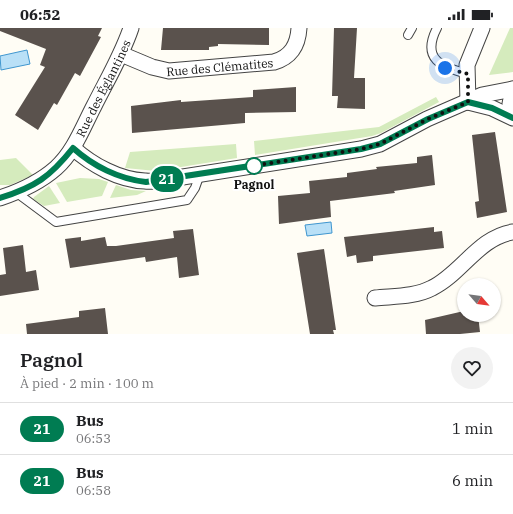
<!DOCTYPE html>
<html lang="fr">
<head>
<meta charset="utf-8">
<style>
	:root { --surface:#fff; --page:#f2f2f2; --text:#202124; --muted:#757577; --line:#e0e0e0 }
	body { margin:0; font-family:"IBM Plex Serif",serif; background:var(--page); color:var(--text); height:100vh; display:flex; flex-direction:column; font-size:15px; white-space:nowrap }
	* { box-sizing:border-box; margin:0 }
	p { font-size:13px; color:var(--muted) }
	.icon { flex:none; width:22px; height:22px; fill:none; stroke:currentColor; stroke-width:2; stroke-linecap:round; stroke-linejoin:round }
	.map { position:relative; height:306px; overflow:hidden }
	.side { display:flex; flex-direction:column; background:var(--surface); flex:1 }
	.side>* { flex:none }
	.badge { padding:0 8px; border-radius:13px; font-size:14px; line-height:26px }
	.needle { width:26px; rotate:118deg }
	.controls { position:absolute; left:457px; top:250px; display:grid; gap:8px }
	.controls a { display:grid; place-items:center; width:44px; height:44px; border-radius:50%; background:var(--surface); box-shadow:0 1px 3px #0004; font-size:20px }
	.you { position:absolute; width:20px; height:20px; margin:-10px; border:3px solid #fff; border-radius:50%; background:#1a73e8; box-shadow:0 0 0 6px #1a73e833 }
	.map>.badge { position:absolute; translate:-50% -50%; box-shadow:0 0 0 2px #fff }
	.round { display:grid; place-items:center; flex:none; width:42px; height:42px; border-radius:21px; background:var(--page) }
	.headline { display:flex; align-items:center; justify-content:space-between; height:68px; padding:0 20px }
	h1 { font-size:19px; font-weight:600; line-height:30px }
	ul { padding:0; list-style:none }
	li { display:flex; align-items:center; gap:12px; height:52px; padding:0 20px; border-top:1px solid var(--line) }
	li div { flex:1 }
	li b { display:block; font-size:15px }
	li em { font-style:normal }
	li .badge { min-width:44px; font-weight:700; text-align:center }
	.status { display:flex; justify-content:space-between; align-items:center; height:28px; padding:0 20px; background:var(--surface); direction:ltr }
	.status svg { height:11px; fill:currentColor }
	.map>svg:first-child { display:block }
	.green { fill:#d5ebbd }
	.water { fill:#b9e0f7; stroke:#3f96cf }
	.building { fill:#5a524d }
	.lines { fill:none; stroke-linecap:round; stroke-linejoin:round }
	.service-casing { stroke:#444; stroke-width:10 }
	.minor-casing { stroke:#444; stroke-width:17 }
	.service { stroke:#fff; stroke-width:8 }
	.minor { stroke:#fff; stroke-width:15 }
	.line-casing { stroke:#fff; stroke-width:9 }
	.line { stroke:#007c52; stroke-width:6 }
	.walk { stroke:#111; stroke-width:4; stroke-dasharray:0 7.2 }
	.stop-dot { fill:#fff; stroke:#007c52; stroke-width:2 }
	.labels { text-anchor:middle; dominant-baseline:central; stroke-width:4; stroke-linejoin:round; paint-order:stroke }
	.street-label { font-size:12px; fill:#111; stroke:#fff }
	.stop-label { font-size:12px; font-weight:bold; fill:#111; stroke:#fff }
</style>
</head>
<body>
<div class="status"><b>06:52</b><svg viewBox="0 0 49 12"><path d="M0 12V9h3v3zM5 12V6h3v6zM10 12V3h3v9zM15 12V0h3v12zM26 1h20v11H26zM47 4h2v5h-2z"/></svg></div>
<div class="map">
<svg width="513" height="306" viewBox="0 0 513 306">
	<rect width="100%" height="100%" fill="#fffdf5"/>
	<g class="green">
		<path d="M510 0H513V44L489 47Z"/>
		<path d="M436 69 439 74 381 105 372 108 255 127 254 113 379 99Z"/>
		<path d="M236 116 237 130 156 143 125 140 130 124Z"/>
		<path d="M16 130 33 147 10 157H0V132Z"/>
		<path d="M80 150 99 151 108 154 102 168 67 174 56 155Z"/>
		<path d="M116 157 131 162 146 163 137 167 110 170Z"/>
		<path d="M49 158 60 175 44 178 33 171 34 169Z"/>
	</g>
	<g class="water">
		<path d="M27 22 30 36 1 42 0 28Z"/>
		<path d="M331 194 332 205 307 208 305 197Z"/>
	</g>
	<g class="building">
		<path d="M0 0H102L98 8 101 9 80 48 75 45 57 77 54 75 38 102 15 87 45 39 40 37 46 21 0 3Z"/>
		<path d="M163 0H269V17L218 16V18L209 19V22H161Z"/>
		<path d="M334 0H357L354 50H365V81L337 80 338 68H332Z"/>
		<path d="M296 59V84L245 85V95L132 105 131 78 181 72V74L253 69V62Z"/>
		<path d="M495 104 507 184 477 190 475 174 479 173 472 107Z"/>
		<path d="M432 127 435 157 394 163 395 165 330 173 331 189 279 196 278 168 310 165 309 153 347 149V145L377 141 376 139 417 135V129Z"/>
		<path d="M434 199V204L442 203 444 220 373 228V233L357 235 356 227 347 229 344 209Z"/>
		<path d="M193 201 199 247 179 250 177 229 146 234 145 229 70 240 65 211 81 209V213L105 209 107 218H116L174 210 173 203Z"/>
		<path d="M23 217 26 244 36 242 39 262 0 268V247L6 246 3 220Z"/>
		<path d="M324 221 336 302H333L334 306H310L297 225Z"/>
		<path d="M105 280 108 306H27L26 296 79 289V283Z"/>
		<path d="M464 283V287H478L480 304 460 306H426L425 292Z"/>
	</g>
	<g class="lines">
		<defs>
			<g id="service">
				<path d="M437 0C421 31 441 39 468 46"/>
				<path d="M408 7 412 0"/>
				<path d="M17 165 56 194 187 172 195 160 200 146"/>
			</g>
			<g id="minor">
				<path id="s1" d="M121 26 152 39 169 43 274 34C291 29 298 17 299 0"/>
				<path d="M513 61 510 76 513 85"/>
				<path d="M468 74 467 37 482 0"/>
				<path d="M468 74 492 80 513 90"/>
				<path d="M73 120C92 137 119 152 145 153 153 154 162 152 170 151L361 121 380 116 427 91 482 67 513 61"/>
				<path id="s2" d="M0 170C21 163 39 155 56 140 74 124 83 99 94 78 107 52 122 27 131 0"/>
				<path d="M375 270C393 268 415 269 432 260 461 246 479 209 513 204"/>
			</g>
		</defs>
		<use href="#service" class="service-casing"/>
		<use href="#minor" class="minor-casing"/>
		<use href="#service" class="service"/>
		<use href="#minor" class="minor"/>
	</g>
	<g class="lines">
		<defs>
			<path id="line" d="M0 170C35 159 50 149 73 120 93 138 119 151 146 154L361 121 380 116 428 91 468 74 492 80 513 90"/>
		</defs>
		<use href="#line" class="line-casing"/>
		<use href="#line" class="line"/>
		<path class="walk" d="M254 138H252L361 121 380 116 428 91 468 74V46L445 40"/>
	</g>
	<circle class="stop-dot" cx="254" cy="138" r="8"/>
	<g class="labels">
		<g class="street-label">
			<text stroke="none"><textPath href="#s1" startOffset="102">Rue des Clématites</textPath></text>
			<text stroke="none"><textPath href="#s2" startOffset="157">Rue des Églantines</textPath></text>
		</g>
		<g class="stop-label">
			<text x="254" y="156">Pagnol</text>
		</g>
	</g>
</svg>
<div class="controls">
<a><svg class="needle" viewBox="-14 -14 28 28"><path d="M0-13l5 13h-10z" fill="#e53935"/><path d="M0 13l5-13h-10z" fill="#757577"/></svg></a>
</div>
<div class="you" style="left:445px;top:40px"></div>
<b class="badge" style="left:167px;top:151px;background:#007c52;color:#fff">21</b>
</div>
<section class="side">
<div class="headline"><div><h1>Pagnol</h1><p>À pied · 2 min · 100 m</p></div><a class="round"><svg class="icon" aria-label="heart" viewBox="0 0 24 24"><path d="M12 20l-8-8c-3-5 5-10 8-4 3-6 11-1 8 4z"/></svg></a></div>
<ul>
<li><span class="badge" style="background:#007c52;color:#fff">21</span><div><b>Bus</b><p>06:53</p></div><em>1 min</em></li>
<li><span class="badge" style="background:#007c52;color:#fff">21</span><div><b>Bus</b><p>06:58</p></div><em>6 min</em></li>
</ul>
</section>
</body>
</html>
